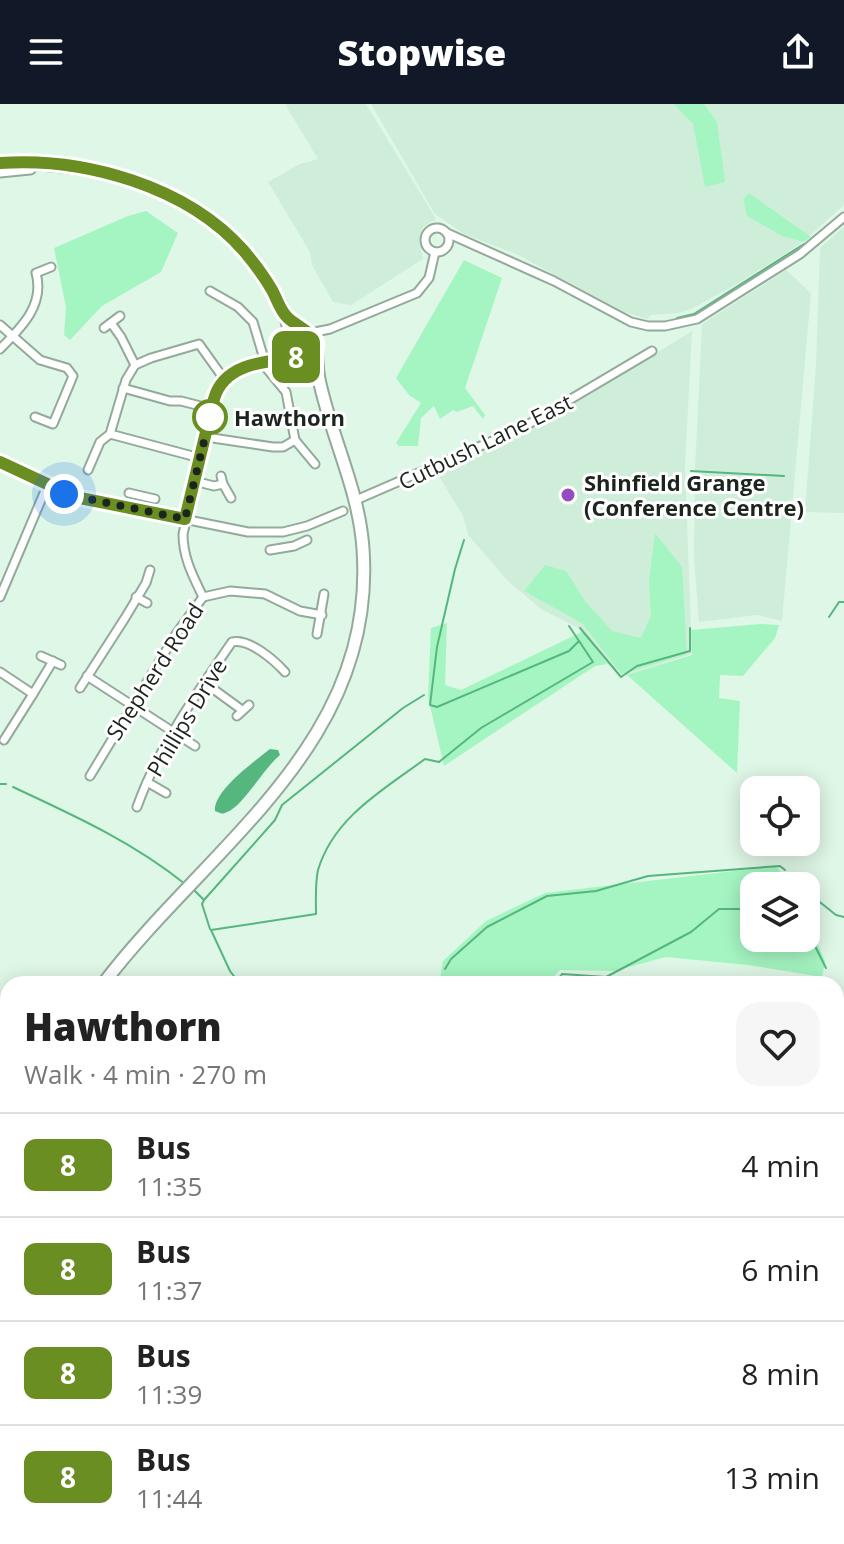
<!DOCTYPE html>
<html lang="en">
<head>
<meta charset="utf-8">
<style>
	:root { --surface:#fff; --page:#f6f6f6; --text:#222; --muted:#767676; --line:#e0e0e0; --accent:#111827 }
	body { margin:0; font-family:"Open Sans",sans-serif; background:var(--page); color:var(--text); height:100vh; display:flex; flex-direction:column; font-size:30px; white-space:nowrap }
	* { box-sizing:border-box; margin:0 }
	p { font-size:26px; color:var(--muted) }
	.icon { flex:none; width:44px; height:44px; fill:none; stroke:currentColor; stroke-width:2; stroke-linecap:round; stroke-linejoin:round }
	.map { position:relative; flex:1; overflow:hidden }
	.sheet { position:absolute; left:0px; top:872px; width:844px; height:568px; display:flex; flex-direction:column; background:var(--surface); border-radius:24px 24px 0 0; box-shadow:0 4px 20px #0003 }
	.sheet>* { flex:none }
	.badge { padding:0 16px; border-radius:12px; font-size:28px; line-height:52px }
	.fabs { position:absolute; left:740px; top:672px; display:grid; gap:16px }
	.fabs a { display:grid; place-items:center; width:80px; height:80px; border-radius:16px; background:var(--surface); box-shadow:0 4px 20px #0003; font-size:40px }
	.you { position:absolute; width:40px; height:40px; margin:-20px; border:6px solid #fff; border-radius:50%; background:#1a73e8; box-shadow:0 0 0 12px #1a73e833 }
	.map>.badge { position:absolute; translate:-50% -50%; box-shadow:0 0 0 4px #fff }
	.round { display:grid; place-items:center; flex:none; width:84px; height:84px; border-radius:24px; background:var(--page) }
	.headline { display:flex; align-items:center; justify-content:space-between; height:136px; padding:0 24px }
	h1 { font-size:38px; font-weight:800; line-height:60px }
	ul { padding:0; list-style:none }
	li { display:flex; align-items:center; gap:24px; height:104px; padding:0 24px; border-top:2px solid var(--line) }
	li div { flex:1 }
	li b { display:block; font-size:30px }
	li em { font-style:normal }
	li .badge { min-width:88px; font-weight:700; text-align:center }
	header { display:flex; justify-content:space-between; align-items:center; height:104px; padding:0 24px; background:var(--accent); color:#fff; font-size:36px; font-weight:800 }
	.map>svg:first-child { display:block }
	.built { fill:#cfeed9 }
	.green { fill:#a5f5c2 }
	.water { fill:#55b67e }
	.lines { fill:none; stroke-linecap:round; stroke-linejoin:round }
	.stream { stroke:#55b67e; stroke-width:2 }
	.river { stroke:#55b67e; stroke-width:11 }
	.street-casing { stroke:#93aa9a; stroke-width:11 }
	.secondary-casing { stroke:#93aa9a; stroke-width:14 }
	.primary-casing { stroke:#93aa9a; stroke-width:15 }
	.street { stroke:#fff; stroke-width:7 }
	.secondary { stroke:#fff; stroke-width:10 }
	.primary { stroke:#fff; stroke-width:11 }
	.line-casing { stroke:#fff; stroke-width:18 }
	.line { stroke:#6b8e23; stroke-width:12 }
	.walk { stroke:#1c241e; stroke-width:8; stroke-dasharray:0 14.4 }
	.stop-dot { fill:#fff; stroke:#6b8e23; stroke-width:4 }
	.poi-dot { fill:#954cbf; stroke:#fff; stroke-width:3 }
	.labels { text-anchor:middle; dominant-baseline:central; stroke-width:6; stroke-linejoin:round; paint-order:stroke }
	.stop-label { font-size:22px; font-weight:bold; fill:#1c241e; stroke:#fff; text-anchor:start }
	.street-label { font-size:22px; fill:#1c241e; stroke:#fff }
	.poi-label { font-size:22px; font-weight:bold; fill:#1c241e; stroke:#fff; text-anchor:start }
</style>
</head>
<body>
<header><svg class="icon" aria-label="menu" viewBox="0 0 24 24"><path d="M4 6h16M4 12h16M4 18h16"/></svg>Stopwise<svg class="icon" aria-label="share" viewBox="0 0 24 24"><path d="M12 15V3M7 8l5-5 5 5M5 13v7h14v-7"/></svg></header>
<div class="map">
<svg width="844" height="1440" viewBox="0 0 844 1440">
	<rect width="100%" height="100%" fill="#dff7e7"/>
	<g class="built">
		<path d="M285 0H366L436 115 423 123 419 136 423 155 351 201 333 198 312 161 310 148 268 78 300 60 318 55Z"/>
		<path d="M371 0H844V101L799 141 735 181 693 204 679 209 651 211 647 215 622 207 516 150 464 130 435 110Z"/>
		<path d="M844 123V409L805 408 816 261 820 144Z"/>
		<path d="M786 166 811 189 782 517 758 511 699 518 694 455 695 364 702 220Z"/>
		<path d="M692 227 685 363 692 550 627 571 607 560 584 527 541 505 508 477 468 431 463 412 437 369 553 313Z"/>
	</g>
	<g class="green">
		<path d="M674 0H704L717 18 725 78 705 83 693 20Z"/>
		<path d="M749 89 811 133 804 138 782 132 747 112 743 95Z"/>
		<path d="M146 107 178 129 161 168 102 202 70 236 64 231 66 203 54 144 128 112Z"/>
		<path d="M464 156 502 174 465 284 485 311 483 315 473 302 457 308 453 306 440 315 434 302 421 314 418 342H399L396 339 421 299 409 291 396 274Z"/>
		<path d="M655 429 682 463 687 550 621 570 583 520 524 487 545 461 566 467 585 497 612 527 641 534 651 512 649 477Z"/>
		<path d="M447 519 445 581 461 586 584 527 607 560 595 562 444 662 428 593 431 524Z"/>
		<path d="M760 520 779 521 775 534 743 572 720 571 719 594 740 597 737 669 627 571 692 551 691 526Z"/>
		<path d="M776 762 791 782H754V834H806V813L825 857 822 873 748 861 666 853 614 867 560 866 547 880H439L443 857 486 817 545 789Z"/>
	</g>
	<path class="water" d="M270 645 278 646 280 651C264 664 243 702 227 708 221 711 221 709 215 707 213 687 255 657 270 645Z"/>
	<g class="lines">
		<g class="stream">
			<path d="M677 214 694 210 804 140"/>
			<path d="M691 367 784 372"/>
			<path d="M464 436 455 465 437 543 430 601 437 603 569 547 579 537"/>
			<path d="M829 513 839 498H844"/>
			<path d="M580 524 621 573 637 562 690 547V524"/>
			<path d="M0 680H6"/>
			<path d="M13 683C73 711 133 738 185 780"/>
			<path d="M795 774 802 782"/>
			<path d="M194 786 204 796 202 800 210 825"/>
			<path d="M806 787 836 811 844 813"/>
			<path d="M204 796 275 716 282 701 403 604 424 591"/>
			<path d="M806 824 826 864"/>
			<path d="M445 865 451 855 487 823 547 792 596 787 648 772 780 762 785 766"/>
			<path d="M240 880 230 867 211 826 316 810C316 796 315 779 318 766 334 713 383 686 425 655L439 658 481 624 593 558 569 522"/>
			<path d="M554 880 562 870 606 873 691 828 719 805H754"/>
			<path d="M836 1194 844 1188"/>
			<path d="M772 1432 781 1440"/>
			<path d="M230 1440 240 1436 257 1440"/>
			<path d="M297 1440V1432"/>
			<path d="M353 1440 366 1432"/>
		</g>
		<g class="river">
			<path d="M836 1264 844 1259"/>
			<path d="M313 1440 314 1432"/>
		</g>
		<defs>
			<g id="street">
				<circle cx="437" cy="136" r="12"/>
				<path d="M447 129 554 177 631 218 648 222H665L697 215 800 150 844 113"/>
				<path d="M210 187 238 203 253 218 267 265 286 288 295 336 315 360"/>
				<path d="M111 219 121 233 135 261"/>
				<path d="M0 221 40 256 67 264 73 272 53 320 35 313"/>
				<path d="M104 224 120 212"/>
				<path d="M310 229 330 225 417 189 429 174 435 148"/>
				<path d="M0 245C21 224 45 201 36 169L51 163"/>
				<path d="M123 284 170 297H181L212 305"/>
				<path d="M110 330 200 354"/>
				<path d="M206 333 273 343H283L295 336"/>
				<path d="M0 358 75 393 248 428H283L307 422 343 407"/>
				<path d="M88 366 100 338 110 330 126 276 135 261 151 254 199 240 224 275"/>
				<path d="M221 372 223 380 231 394"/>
				<path d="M194 377 214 382 223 380"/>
				<path d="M129 389 155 395"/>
				<path d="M356 396 522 324 652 247"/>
				<path d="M270 446 294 442 307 436"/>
				<path d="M0 493 47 382"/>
				<path d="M136 493 147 499"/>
				<path d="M203 493C193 472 183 454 183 430L217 285C230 261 272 254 298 253"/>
				<path d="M203 493 230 487 265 490 300 507 322 511"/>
				<path d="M317 530 324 490"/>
				<path d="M41 552 61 561"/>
				<path d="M0 568 33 590 53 557"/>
				<path d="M87 572 195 642"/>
				<path d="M205 579 242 606"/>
				<path d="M80 584 125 514 146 479 150 466"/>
				<path d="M237 612 249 601"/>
				<path d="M4 636 33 590"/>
				<path d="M90 672 176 530 203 493"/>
				<path d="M147 678 166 689"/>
				<path d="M137 703C158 644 196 590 232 538 249 534 274 556 285 568"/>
				<path d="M0 1047 8 1052"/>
				<path d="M0 1087 8 1076"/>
			</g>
			<path id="secondary" d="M0 1109 8 1114"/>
			<g id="primary">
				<path d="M0 59C21 57 41 60 61 62 140 70 216 102 261 170 270 182 281 198 286 213 288 220 289 229 291 237"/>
				<path d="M0 67 30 64"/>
				<path d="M286 212 312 231 316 238 313 250 301 254 292 248 291 240 295 231 306 228"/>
				<path d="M103 880C207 743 377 641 363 445 359 385 331 333 319 275 317 265 317 255 316 245"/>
				<path d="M537 1432 546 1440"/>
			</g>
		</defs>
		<use href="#street" class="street-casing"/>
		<use href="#secondary" class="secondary-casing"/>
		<use href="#primary" class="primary-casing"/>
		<use href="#street" class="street"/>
		<use href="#secondary" class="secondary"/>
		<use href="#primary" class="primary"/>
	</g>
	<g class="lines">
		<defs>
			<path id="line" d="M0 59C84 53 187 82 244 147 254 159 264 172 272 186 277 195 280 206 287 213 295 222 323 232 315 247 308 262 228 244 214 295L185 415 75 393 0 358"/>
		</defs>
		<use href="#line" class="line-casing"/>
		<use href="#line" class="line"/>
		<path class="walk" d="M64 390 185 415 212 305 210 313"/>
	</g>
	<circle class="stop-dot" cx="210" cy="313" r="16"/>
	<circle class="poi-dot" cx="568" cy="391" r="8"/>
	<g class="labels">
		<g class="stop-label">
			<text x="234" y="313">Hawthorn</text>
		</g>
		<g class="street-label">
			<text transform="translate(485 337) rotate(-26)">Cutbush Lane East</text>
			<text transform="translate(154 567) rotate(-57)">Shepherd Road</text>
			<text transform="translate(186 613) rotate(-59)">Phillips Drive</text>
		</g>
		<g class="poi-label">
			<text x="584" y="378">Shinfield Grange<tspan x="584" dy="25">(Conference Centre)</tspan></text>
		</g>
	</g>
</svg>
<div class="fabs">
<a><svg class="icon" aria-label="locate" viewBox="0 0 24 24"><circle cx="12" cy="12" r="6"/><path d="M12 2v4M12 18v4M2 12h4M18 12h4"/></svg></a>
<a><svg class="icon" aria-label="layers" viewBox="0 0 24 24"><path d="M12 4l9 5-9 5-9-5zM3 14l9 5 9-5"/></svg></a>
</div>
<div class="you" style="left:64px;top:390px"></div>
<b class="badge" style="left:296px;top:253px;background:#6b8e23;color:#fff">8</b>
<section class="sheet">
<div class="headline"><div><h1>Hawthorn</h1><p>Walk · 4 min · 270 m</p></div><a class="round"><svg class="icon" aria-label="heart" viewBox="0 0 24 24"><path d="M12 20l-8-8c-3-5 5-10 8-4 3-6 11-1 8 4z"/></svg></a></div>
<ul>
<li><span class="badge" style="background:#6b8e23;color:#fff">8</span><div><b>Bus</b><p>11:35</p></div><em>4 min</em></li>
<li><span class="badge" style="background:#6b8e23;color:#fff">8</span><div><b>Bus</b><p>11:37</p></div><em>6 min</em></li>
<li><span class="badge" style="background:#6b8e23;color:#fff">8</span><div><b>Bus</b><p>11:39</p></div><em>8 min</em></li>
<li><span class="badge" style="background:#6b8e23;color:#fff">8</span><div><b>Bus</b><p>11:44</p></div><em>13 min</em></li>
</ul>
</section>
</div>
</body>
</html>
